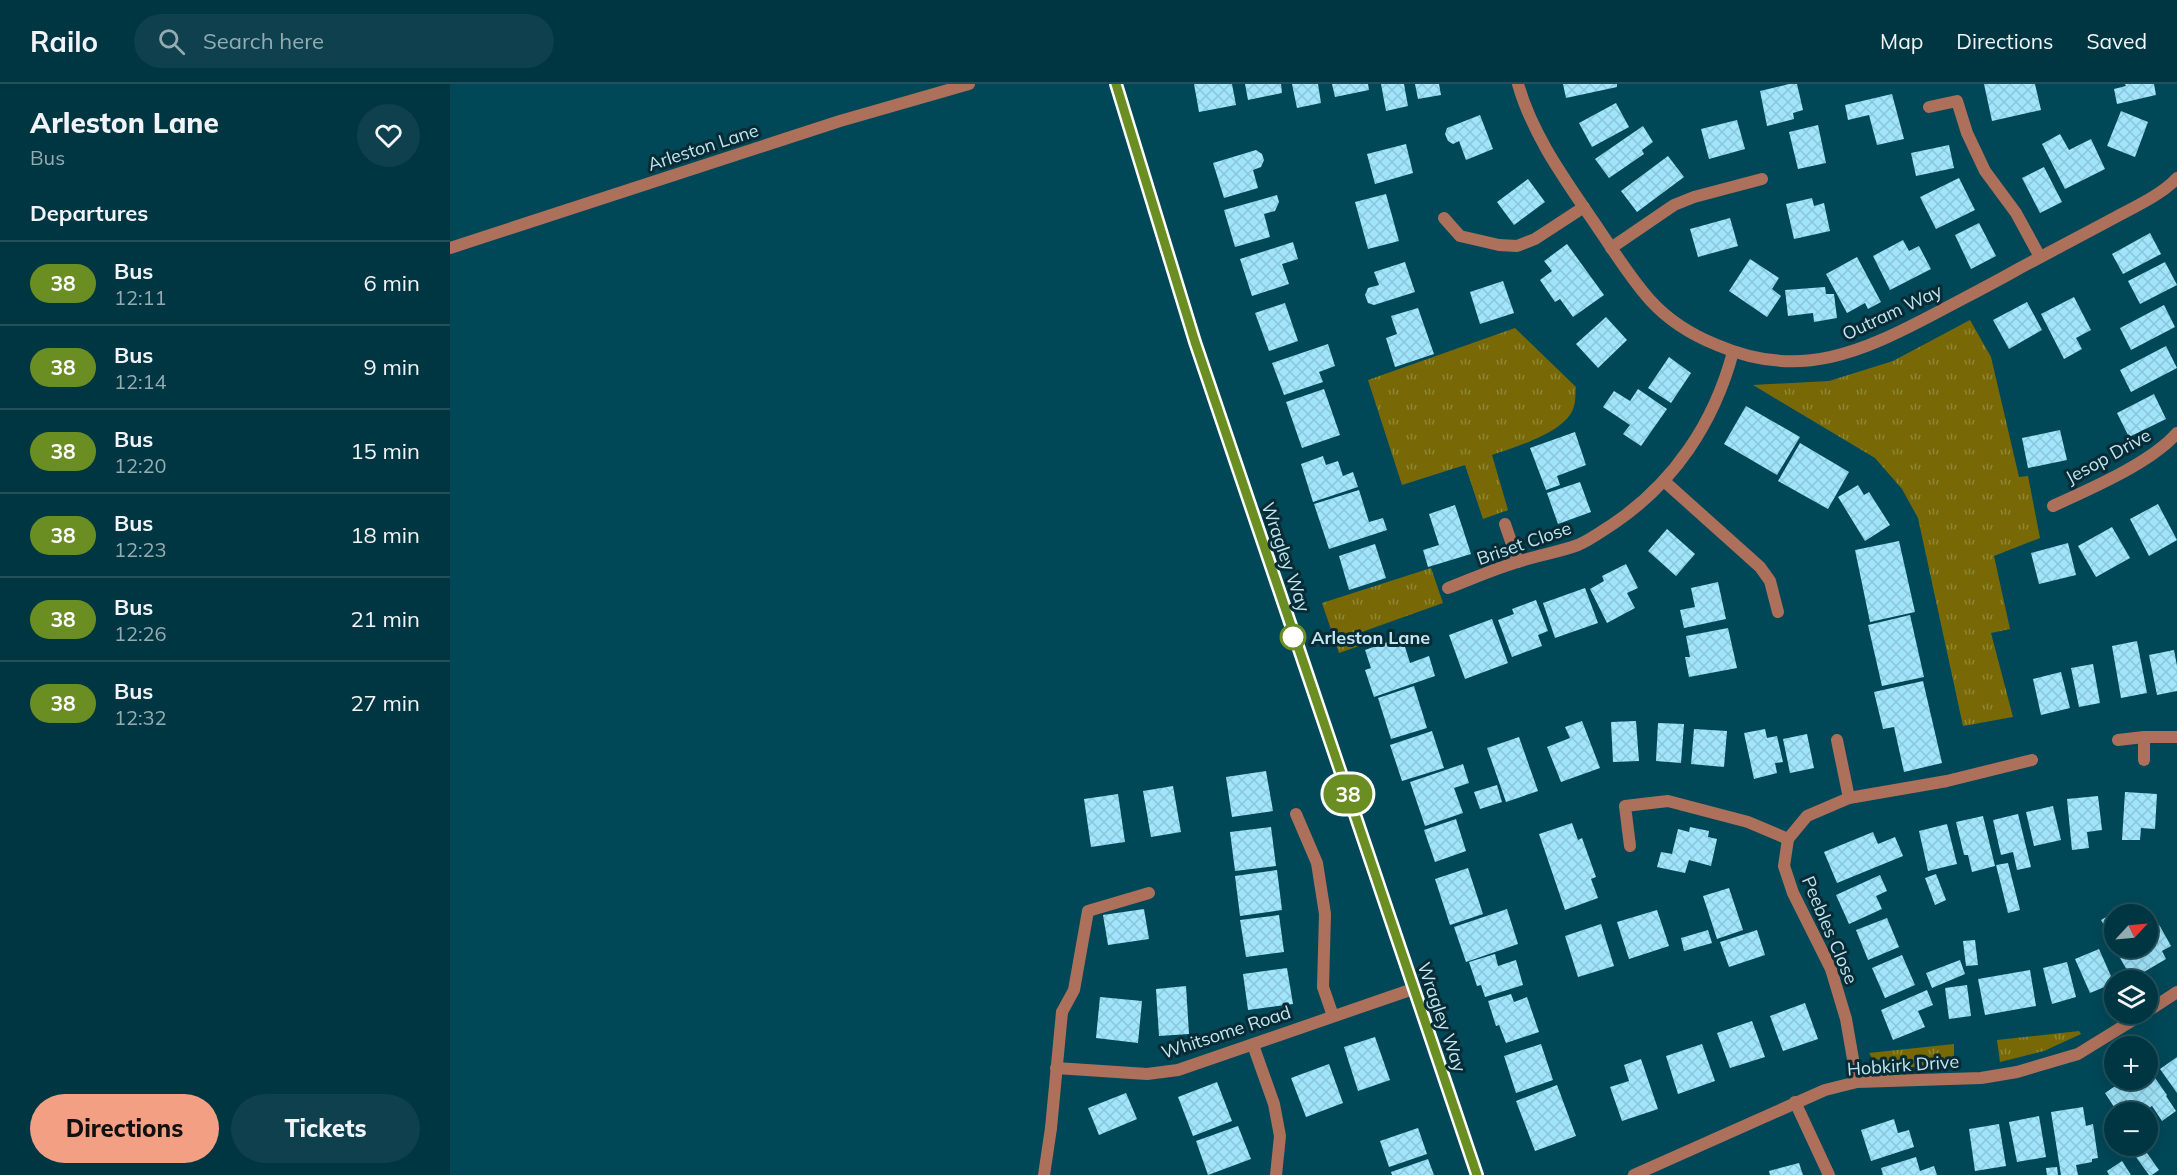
<!DOCTYPE html>
<html lang="en">
<head>
<meta charset="utf-8">
<style>
	:root { --surface:#003642; --page:#0e414d; --text:#f1f3f6; --muted:#95abb2; --line:#22505b; --accent:#f39f83 }
	body { margin:0; font-family:Mulish,sans-serif; background:var(--page); color:var(--text); height:100vh; display:flex; flex-direction:column; font-size:22px; white-space:nowrap }
	* { box-sizing:border-box; margin:0 }
	p { font-size:20px; color:var(--muted) }
	.icon { flex:none; width:33px; height:33px; fill:none; stroke:currentColor; stroke-width:2; stroke-linecap:round; stroke-linejoin:round }
	.map { position:relative; flex:1; overflow:hidden }
	.details { display:flex; flex-direction:column; background:var(--surface); width:450px }
	.details>* { flex:none }
	.badge { padding:0 12px; border-radius:20px; font-size:21px; line-height:39px }
	.needle { width:39px; rotate:64deg }
	.buttons { position:absolute; left:1654px; top:820px; display:grid; gap:12px }
	.buttons a { display:grid; place-items:center; width:54px; height:54px; border-radius:50%; background:var(--surface); box-shadow:0 6px 24px #0002,0 0 0 2px var(--line); font-size:30px }
	.map>.badge { position:absolute; translate:-50% -50%; box-shadow:0 0 0 3px #fff }
	h2 { padding:0 30px; font-size:22px; line-height:54px }
	.round { display:grid; place-items:center; flex:none; width:63px; height:63px; border-radius:32px; background:var(--page) }
	.summary { display:flex; align-items:center; justify-content:space-between; height:102px; padding:0 30px }
	h1 { font-size:28px; font-weight:800; line-height:45px }
	.primary-button { display:flex; gap:12px; margin-top:auto; padding:12px 30px }
	.primary-button a { flex:1; height:69px; border-radius:36px; background:var(--accent); color:#111; font-size:24px; font-weight:800; line-height:69px; text-align:center }
	.primary-button a+a { background:var(--page); color:var(--text) }
	ul { padding:0; list-style:none }
	li { display:flex; align-items:center; gap:18px; height:84px; padding:0 30px; border-top:2px solid var(--line) }
	li div { flex:1 }
	li b { display:block; font-size:22px }
	li em { font-style:normal }
	li .badge { min-width:66px; font-weight:700; text-align:center }
	header { display:flex; align-items:center; gap:36px; box-sizing:border-box; height:84px; padding:0 30px; background:var(--surface); border-bottom:2px solid var(--line) }
	header strong { font-size:28px }
	nav { display:flex; gap:33px; margin-inline-start:auto; font-size:21px }
	.search { width:420px; height:54px; background:var(--page); display:flex; align-items:center; gap:15px; box-sizing:border-box; padding:0 21px; border-radius:33px; color:var(--muted); font-size:22px }
	main { display:flex; flex:1; min-height:0 }
	.map>svg:first-child { display:block }
	.grass { fill:url(#grass-tufts) }
	.building { fill:url(#building-cross-hatch) }
	.lines { fill:none; stroke-linecap:round; stroke-linejoin:round }
	.lane { stroke:#ad705b; stroke-width:12 }
	.street { stroke:#ad705b; stroke-width:12 }
	.secondary { stroke:#e88968; stroke-width:12 }
	.line-casing { stroke:#fff; stroke-width:14 }
	.line { stroke:#6b8e23; stroke-width:9 }
	.stop-dot { fill:#fff; stroke:#6b8e23; stroke-width:3 }
	.labels { text-anchor:middle; dominant-baseline:central; stroke-width:6; stroke-linejoin:round; paint-order:stroke }
	.street-label { font-size:18px; fill:#c1e6f2; stroke:#082b35 }
	.stop-label { font-size:18px; font-weight:bold; fill:#c1e6f2; stroke:#082b35; text-anchor:start }
</style>
</head>
<body>
<header>
<strong>Railo</strong>
<div class="search"><svg class="icon" aria-label="search" viewBox="0 0 24 24"><circle cx="10" cy="10" r="6"/><path d="M15 15l6 6"/></svg>Search here</div>
<nav><a>Map</a><a>Directions</a><a>Saved</a></nav>
</header>
<main>
<section class="details">
<div class="summary"><div><h1>Arleston Lane</h1><p>Bus</p></div><a class="round"><svg class="icon" aria-label="heart" viewBox="0 0 24 24"><path d="M12 20l-8-8c-3-5 5-10 8-4 3-6 11-1 8 4z"/></svg></a></div>
<h2>Departures</h2>
<ul>
<li><span class="badge" style="background:#6b8e23;color:#fff">38</span><div><b>Bus</b><p>12:11</p></div><em>6 min</em></li>
<li><span class="badge" style="background:#6b8e23;color:#fff">38</span><div><b>Bus</b><p>12:14</p></div><em>9 min</em></li>
<li><span class="badge" style="background:#6b8e23;color:#fff">38</span><div><b>Bus</b><p>12:20</p></div><em>15 min</em></li>
<li><span class="badge" style="background:#6b8e23;color:#fff">38</span><div><b>Bus</b><p>12:23</p></div><em>18 min</em></li>
<li><span class="badge" style="background:#6b8e23;color:#fff">38</span><div><b>Bus</b><p>12:26</p></div><em>21 min</em></li>
<li><span class="badge" style="background:#6b8e23;color:#fff">38</span><div><b>Bus</b><p>12:32</p></div><em>27 min</em></li>
</ul>
<div class="primary-button"><a>Directions</a><a>Tickets</a></div>
</section>
<div class="map">
<svg width="1727" height="1091" viewBox="0 0 1727 1091">
	<defs>
		<pattern id="grass-tufts" width="24" height="20" patternUnits="userSpaceOnUse" patternTransform="scale(1.5)"><rect width="24" height="20" fill="#786906"/><path d="M3 7l-1-3M5 7V3M7 7l1-3M15 17l-1-3M17 17v-4M19 17l1-3" fill="none" stroke="#8f8637"/></pattern>
		<pattern id="building-cross-hatch" width="8" height="8" patternUnits="userSpaceOnUse" patternTransform="scale(1.5)"><rect width="8" height="8" fill="#a0e5fb"/><path d="M0 0l8 8M0 8l8-8" fill="none" stroke="#8cc5d7"/></pattern>
	</defs>
	<rect width="100%" height="100%" fill="#004858"/>
	<g class="grass">
		<path d="M1520 236 1541 273 1569 393 1578 392 1590 454 1544 472 1560 545 1541 549 1563 633 1513 642 1468 434 1452 405 1425 374 1303 301 1379 297 1443 277Z"/>
		<path d="M1065 244 1126 303C1125 309 1126 316 1124 322 1118 348 1065 363 1042 371L1058 426 1033 435 1015 381 952 401 918 296Z"/>
		<path d="M981 484 993 519 909 549 912 561 889 569 872 519Z"/>
		<path d="M1629 947 1631 950 1594 967 1550 978 1547 956Z"/>
		<path d="M1504 960V982L1460 983 1422 974 1419 969Z"/>
	</g>
	<g class="building">
		<path d="M744 0H782L786 21 749 28Z"/>
		<path d="M795 0H831L832 9 798 16Z"/>
		<path d="M842 0H868L871 19 847 24Z"/>
		<path d="M882 0H918L919 6 885 13Z"/>
		<path d="M931 0H954L958 22 936 27Z"/>
		<path d="M965 0H989L991 11 968 15Z"/>
		<path d="M1113 0H1167V3L1116 14Z"/>
		<path d="M1339 0H1347L1353 26 1343 29 1344 35 1317 42 1310 7Z"/>
		<path d="M1534 0H1585L1591 26 1542 37Z"/>
		<path d="M1675 0H1704L1706 11 1667 20 1664 5 1676 2Z"/>
		<path d="M1442 10 1454 55 1427 61 1419 31 1398 36 1395 21Z"/>
		<path d="M1166 19 1179 43 1142 63 1129 39Z"/>
		<path d="M1671 27 1698 38 1685 73 1657 62Z"/>
		<path d="M1030 31 1043 65 1016 76 1009 57 1003 60 998 57 995 50 997 44Z"/>
		<path d="M1287 36 1295 65 1259 75 1251 45Z"/>
		<path d="M1368 41 1376 79 1348 85 1339 48Z"/>
		<path d="M1193 42 1203 58 1192 66 1194 70 1159 94 1145 75Z"/>
		<path d="M1610 50 1619 66 1641 55 1655 85 1615 105 1592 60Z"/>
		<path d="M956 60 963 89 925 100 917 70Z"/>
		<path d="M1499 61 1504 84 1466 92 1461 69Z"/>
		<path d="M806 66 812 70 814 76 811 83 803 86 808 104 774 114 763 79Z"/>
		<path d="M1218 72 1234 93 1187 128 1171 107Z"/>
		<path d="M1594 83 1612 118 1590 129 1572 94Z"/>
		<path d="M1509 94 1525 126 1486 145 1470 113Z"/>
		<path d="M1078 95 1095 118 1064 141 1047 118Z"/>
		<path d="M936 110 949 157 918 165 905 118Z"/>
		<path d="M827 111 829 118 825 127 814 130 820 153 785 163 774 126Z"/>
		<path d="M1362 114 1364 122 1374 119 1380 147 1344 155 1336 120Z"/>
		<path d="M1280 134 1288 162 1248 173 1240 145Z"/>
		<path d="M1529 139 1546 172 1521 185 1505 151Z"/>
		<path d="M1700 149 1711 170 1673 190 1662 170Z"/>
		<path d="M1453 156 1459 167 1469 162 1481 185 1440 206 1423 172Z"/>
		<path d="M843 158 848 175 832 180 839 200 802 212 790 175Z"/>
		<path d="M1117 160 1154 211 1123 233 1110 215 1105 218 1090 196 1102 187 1094 177Z"/>
		<path d="M1407 173 1431 218 1418 225 1415 219 1397 229 1376 190Z"/>
		<path d="M1300 175 1329 194 1322 205 1331 212 1317 233 1279 207Z"/>
		<path d="M955 178 965 208 924 221 918 219 915 211 918 204 929 201 924 188Z"/>
		<path d="M1715 178 1727 201 1690 220 1678 197Z"/>
		<path d="M1053 197 1064 229 1030 240 1020 208Z"/>
		<path d="M1375 203 1376 210H1384L1387 234 1364 238 1363 229 1338 232 1335 206Z"/>
		<path d="M1624 213 1641 246 1626 254 1632 265 1614 275 1591 230Z"/>
		<path d="M1577 218 1592 246 1559 265 1543 236Z"/>
		<path d="M835 219 848 257 819 267 805 229Z"/>
		<path d="M1714 221 1725 243 1681 266 1670 244Z"/>
		<path d="M968 224 984 270 945 283 936 254 947 250 941 232Z"/>
		<path d="M1156 233 1177 256 1148 284 1126 260Z"/>
		<path d="M878 260 885 282 869 288 873 298 834 311 822 279Z"/>
		<path d="M1716 262 1727 284 1681 308 1670 286Z"/>
		<path d="M1219 273 1241 289 1221 319 1198 304Z"/>
		<path d="M874 305 890 351 852 364 836 318Z"/>
		<path d="M1188 305 1217 325 1191 362 1173 350 1180 341 1153 323 1164 307 1180 317Z"/>
		<path d="M1704 310 1716 335 1679 353 1667 329Z"/>
		<path d="M1296 322 1350 353 1327 391 1274 360Z"/>
		<path d="M1610 346 1617 376 1578 384 1572 354Z"/>
		<path d="M1125 348 1136 381 1107 392 1110 401 1096 406 1080 364Z"/>
		<path d="M1350 359 1399 388 1378 425 1328 397Z"/>
		<path d="M873 372 876 381 888 377 893 392 903 388 908 403 863 418 851 380Z"/>
		<path d="M1130 398 1141 428 1108 440 1097 409Z"/>
		<path d="M1408 401 1414 411 1419 408 1440 441 1415 457 1388 413Z"/>
		<path d="M909 406 919 438 933 434 937 446 879 465 864 420Z"/>
		<path d="M1708 420 1727 456 1699 472 1680 435Z"/>
		<path d="M1005 421 1021 470 978 483 973 466 989 461 979 430Z"/>
		<path d="M1662 443 1680 474 1646 493 1628 462Z"/>
		<path d="M1217 445 1245 470 1226 492 1198 467Z"/>
		<path d="M1449 457 1465 528 1420 538 1405 466Z"/>
		<path d="M1618 459 1626 491 1589 500 1581 469Z"/>
		<path d="M925 460 936 494 899 506 889 472Z"/>
		<path d="M1176 480 1188 504 1177 509 1185 524 1157 539 1140 505 1154 497 1152 492Z"/>
		<path d="M1268 498 1276 535 1234 544 1230 526 1245 523 1241 504Z"/>
		<path d="M1135 504 1148 539 1105 554 1093 519Z"/>
		<path d="M1086 516 1098 547 1088 551 1092 562 1062 573 1048 536 1064 530 1062 525Z"/>
		<path d="M1460 531 1474 593 1432 602 1418 541Z"/>
		<path d="M1042 535 1058 579 1015 595 999 551Z"/>
		<path d="M1278 544 1287 584 1239 593 1235 573H1240L1236 552Z"/>
		<path d="M952 553 960 579 979 572 985 592 924 613 915 586 921 584 915 566Z"/>
		<path d="M1687 557 1697 609 1671 614 1662 562Z"/>
		<path d="M1724 566 1727 582V607L1707 611 1699 571Z"/>
		<path d="M1643 580 1650 619 1629 623 1621 584Z"/>
		<path d="M1611 588 1620 624 1591 631 1583 595Z"/>
		<path d="M1473 597 1492 679 1454 688 1444 643 1433 645 1424 608Z"/>
		<path d="M964 602 977 644 941 655 928 614Z"/>
		<path d="M1132 637 1150 684 1111 698 1097 663 1120 654 1115 643Z"/>
		<path d="M1186 637 1189 677 1163 678 1161 638Z"/>
		<path d="M1208 639 1234 640 1231 679 1206 677Z"/>
		<path d="M1244 645 1277 647 1274 683 1241 680Z"/>
		<path d="M1315 645 1317 654 1327 652 1333 678 1325 679 1327 689 1304 695 1294 649Z"/>
		<path d="M982 647 994 684 952 697 940 661Z"/>
		<path d="M1357 650 1364 684 1340 689 1333 655Z"/>
		<path d="M1069 653 1088 707 1056 718 1037 664Z"/>
		<path d="M1013 680 1019 699 1004 704 1013 729 975 742 960 698Z"/>
		<path d="M816 687 823 727 782 733 776 693Z"/>
		<path d="M1047 701 1052 718 1030 725 1024 708Z"/>
		<path d="M723 702 731 748 701 753 693 707Z"/>
		<path d="M1675 708 1707 710 1705 745 1691 744 1690 756H1672Z"/>
		<path d="M668 710 675 758 641 763 634 715Z"/>
		<path d="M1648 712 1652 746 1637 748 1639 764 1622 766 1617 715Z"/>
		<path d="M1603 722 1611 756 1584 762 1576 728Z"/>
		<path d="M1568 730 1581 783 1567 786 1563 768 1551 771 1543 736Z"/>
		<path d="M1533 732 1545 782 1522 788 1518 771H1514L1506 738Z"/>
		<path d="M1006 735 1016 767 985 778 974 746Z"/>
		<path d="M1122 739 1128 756 1132 754 1146 793 1141 795 1148 814 1115 826 1089 750Z"/>
		<path d="M1497 740 1507 780 1478 787 1469 747Z"/>
		<path d="M821 743 826 782 785 787 780 748Z"/>
		<path d="M1240 743 1259 747 1258 753 1267 755 1261 782 1239 776 1235 789 1207 783 1211 768 1222 770 1228 745 1239 748Z"/>
		<path d="M1423 748 1428 760 1445 753 1453 772 1387 799 1374 768Z"/>
		<path d="M1558 779 1570 826 1558 829 1546 781Z"/>
		<path d="M1018 784 1033 830 1000 841 985 795Z"/>
		<path d="M827 786 832 826 790 832 785 792Z"/>
		<path d="M1486 790 1496 816 1485 821 1475 794Z"/>
		<path d="M1430 791 1437 807 1426 812 1432 825 1399 840 1386 811Z"/>
		<path d="M1279 804 1293 846 1267 855 1253 812Z"/>
		<path d="M1679 820 1685 831H1665V864H1698V844L1709 862 1698 841V830L1702 828 1721 862 1712 867 1716 875 1682 895 1658 853 1660 851 1651 836Z"/>
		<path d="M694 825 699 855 658 861 653 831Z"/>
		<path d="M1057 825 1068 860 1016 878 1004 843Z"/>
		<path d="M1207 826 1219 862 1179 875 1167 838Z"/>
		<path d="M829 831 834 868 796 873 790 836Z"/>
		<path d="M1437 834 1449 863 1418 876 1406 846Z"/>
		<path d="M1151 840 1164 882 1128 893 1115 852Z"/>
		<path d="M1258 846 1262 859 1234 867 1231 854Z"/>
		<path d="M1307 846 1315 871 1279 883 1270 858Z"/>
		<path d="M1525 856 1528 881 1516 882 1513 857Z"/>
		<path d="M1649 865 1664 899 1640 909 1625 875Z"/>
		<path d="M1045 870 1048 882 1066 876 1073 901 1035 913 1031 901 1027 902 1019 878Z"/>
		<path d="M1452 871 1465 901 1435 914 1422 884Z"/>
		<path d="M1510 876 1515 890 1482 904 1476 889Z"/>
		<path d="M1617 878 1626 913 1602 920 1593 884Z"/>
		<path d="M837 884 843 920 798 926 793 890Z"/>
		<path d="M1580 886 1586 922 1535 931 1528 895Z"/>
		<path d="M1517 901 1521 932 1499 935 1495 904Z"/>
		<path d="M736 902 739 950 709 952 706 905Z"/>
		<path d="M1477 906 1483 921 1468 927 1475 943 1443 956 1431 926Z"/>
		<path d="M1061 910 1064 918 1077 913 1089 948 1056 959 1049 941 1046 942 1038 917Z"/>
		<path d="M650 913 692 917 688 959 646 954Z"/>
		<path d="M1355 919 1368 955 1333 967 1320 932Z"/>
		<path d="M1302 937 1315 973 1280 984 1267 949Z"/>
		<path d="M925 953 940 996 908 1007 894 963Z"/>
		<path d="M1091 960 1103 996 1066 1009 1054 972Z"/>
		<path d="M1252 960 1265 997 1228 1010 1216 972Z"/>
		<path d="M1727 973V1009L1710 985Z"/>
		<path d="M1191 975 1208 1025 1172 1037 1160 1003 1179 997 1174 981Z"/>
		<path d="M879 980 893 1019 856 1033 841 994Z"/>
		<path d="M1698 984 1717 1011 1716 1012 1726 1027 1712 1037 1702 1022 1695 1027 1696 1029H1668L1655 1009 1674 996H1698Z"/>
		<path d="M767 998 782 1037 743 1052 728 1013Z"/>
		<path d="M1107 1001 1126 1052 1085 1067 1066 1017Z"/>
		<path d="M676 1009 687 1035 649 1051 638 1024Z"/>
		<path d="M1633 1023 1636 1042 1643 1040 1648 1074 1642 1075V1078L1626 1081 1628 1091H1611L1601 1028Z"/>
		<path d="M1589 1032 1596 1073 1567 1078 1559 1038Z"/>
		<path d="M1698 1032 1704 1040 1698 1044Z"/>
		<path d="M1444 1035 1448 1049 1459 1046 1464 1063 1421 1077 1411 1046Z"/>
		<path d="M1549 1040 1556 1082 1525 1087 1519 1045Z"/>
		<path d="M788 1042 801 1075 758 1091 746 1057Z"/>
		<path d="M968 1044 977 1070 939 1083 930 1057Z"/>
		<path d="M1692 1062 1709 1086 1702 1091H1699L1683 1069Z"/>
		<path d="M1466 1073 1470 1087 1484 1082 1487 1091H1433L1431 1084Z"/>
		<path d="M978 1075 984 1091H942L941 1088Z"/>
		<path d="M1672 1077 1681 1091H1659L1657 1087Z"/>
		<path d="M1349 1079 1353 1091H1320L1319 1087Z"/>
		<path d="M1607 1083 1608 1091H1597L1596 1084Z"/>
	</g>
	<g class="lines">
		<g class="lane">
			<path d="M1387 656 1399 714"/>
			<path d="M846 730 867 779 875 830 873 903 883 932"/>
			<path d="M612 928 624 906 638 827 699 809"/>
			<path d="M594 1091 601 1044"/>
		</g>
		<g class="street">
			<path d="M1068 0C1084 56 1120 102 1152 150 1167 172 1182 196 1200 216 1218 236 1242 251 1267 261 1350 297 1412 268 1486 229 1514 214 1542 200 1570 184 1602 167 1634 150 1666 133 1686 122 1711 111 1727 94"/>
			<path d="M1479 23 1507 17 1517 49 1535 87 1566 129 1590 173"/>
			<path d="M994 134 1010 152 1049 161 1067 162 1085 155 1134 123"/>
			<path d="M0 164 390 37 519 0"/>
			<path d="M1161 164 1224 121 1244 113 1312 95"/>
			<path d="M1214 397 1310 483 1320 497 1328 528"/>
			<path d="M1603 422C1640 405 1701 379 1727 349"/>
			<path d="M1055 440 1068 478"/>
			<path d="M998 504C1022 495 1046 484 1071 477 1089 471 1109 468 1128 461 1140 456 1152 447 1163 440 1224 399 1264 339 1283 268"/>
			<path d="M1668 656 1694 653H1727"/>
			<path d="M1694 676V653"/>
			<path d="M1180 762 1175 722 1218 717 1298 738 1338 755"/>
			<path d="M1698 927 1727 908"/>
			<path d="M803 961 824 1020 830 1052 826 1091"/>
			<path d="M606 984 697 990 728 986 963 905"/>
			<path d="M1407 998 1396 935 1381 885 1343 809 1334 782 1338 755 1357 732 1399 714 1497 697 1582 676"/>
			<path d="M1345 1018 1379 1091"/>
			<path d="M601 1044 612 928"/>
			<path d="M1184 1091 1375 1006 1407 998 1531 994 1567 988 1628 970 1693 930"/>
		</g>
		<path class="secondary" d="M666 0 745 258 1027 1091"/>
	</g>
	<g class="lines">
		<defs>
			<path id="line" d="M666 0 745 258 1027 1091"/>
		</defs>
		<use href="#line" class="line-casing"/>
		<use href="#line" class="line"/>
	</g>
	<circle class="stop-dot" cx="843" cy="553" r="12"/>
	<g class="labels">
		<g class="street-label">
			<text transform="translate(253 63) rotate(-18)">Arleston Lane</text>
			<text transform="translate(1442 228) rotate(-25)">Outram Way</text>
			<text transform="translate(1658 372) rotate(-29)">Jesop Drive</text>
			<text transform="translate(1074 459) rotate(-19)">Briset Close</text>
			<text transform="translate(836 473) rotate(71)">Wragley Way</text>
			<text transform="translate(1380 846) rotate(67)">Peebles Close</text>
			<text transform="translate(992 933) rotate(71)">Wragley Way</text>
			<text transform="translate(776 948) rotate(-18)">Whitsome Road</text>
			<text transform="translate(1453 981) rotate(-4)">Hobkirk Drive</text>
		</g>
		<g class="stop-label">
			<text x="861" y="553">Arleston Lane</text>
		</g>
	</g>
</svg>
<div class="buttons">
<a><svg class="needle" viewBox="-14 -14 28 28"><path d="M0-13l5 13h-10z" fill="#e53935"/><path d="M0 13l5-13h-10z" fill="#95abb2"/></svg></a>
<a><svg class="icon" aria-label="layers" viewBox="0 0 24 24"><path d="M12 4l9 5-9 5-9-5zM3 14l9 5 9-5"/></svg></a>
<a>+</a>
<a>−</a>
</div>
<b class="badge" style="left:898px;top:710px;background:#6b8e23;color:#fff">38</b>
</div>
</main>
</body>
</html>
